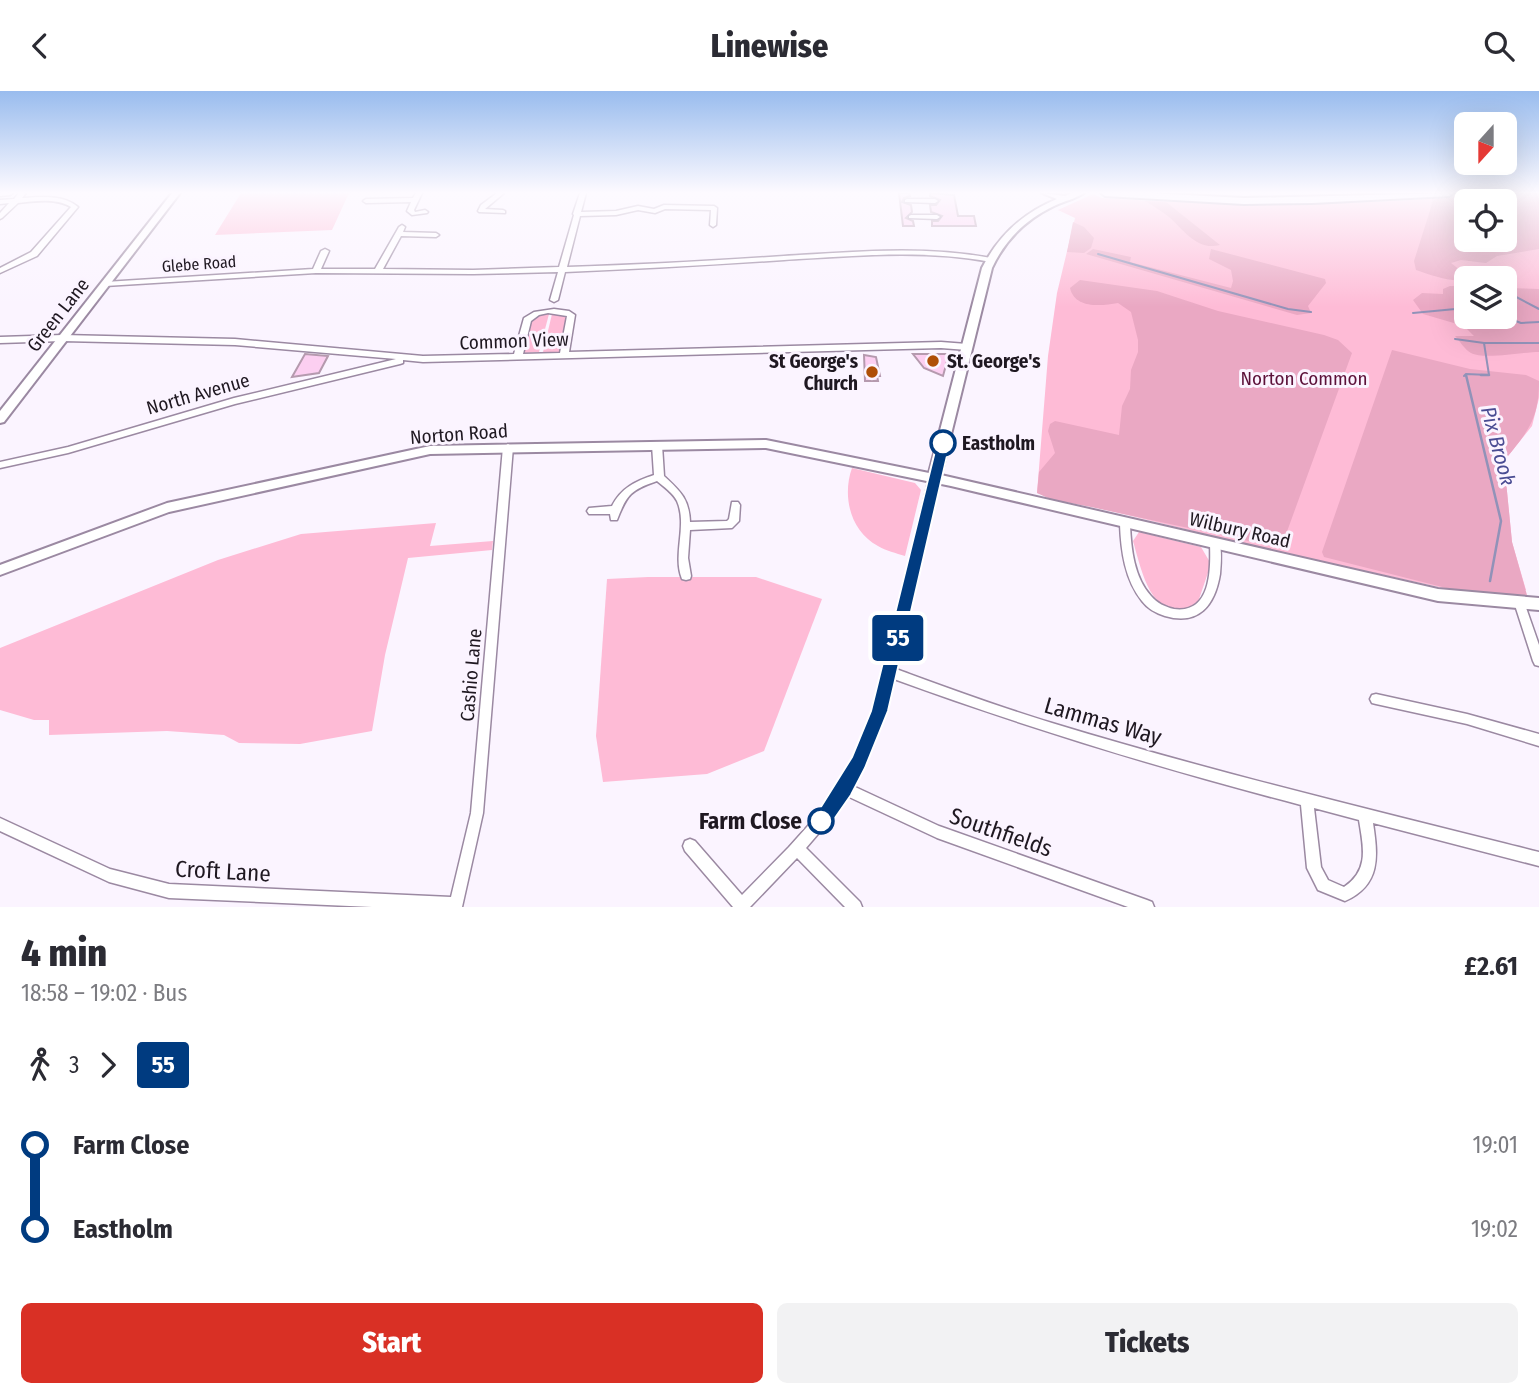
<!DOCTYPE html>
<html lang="en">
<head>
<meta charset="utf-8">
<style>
	:root { --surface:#fff; --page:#f2f2f3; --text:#2b2b33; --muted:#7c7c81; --accent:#d93025 }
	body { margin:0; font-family:"Fira Sans Condensed",sans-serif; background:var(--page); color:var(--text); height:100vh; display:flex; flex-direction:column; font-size:26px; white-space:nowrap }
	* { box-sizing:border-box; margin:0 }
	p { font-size:23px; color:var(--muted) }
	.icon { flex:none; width:38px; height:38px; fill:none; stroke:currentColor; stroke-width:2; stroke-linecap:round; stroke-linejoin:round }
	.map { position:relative; height:816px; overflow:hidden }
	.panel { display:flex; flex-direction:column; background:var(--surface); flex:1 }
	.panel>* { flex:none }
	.badge { padding:0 14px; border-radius:5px; font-size:24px; line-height:46px }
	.needle { width:46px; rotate:201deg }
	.fabs { position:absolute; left:1454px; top:21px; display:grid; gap:14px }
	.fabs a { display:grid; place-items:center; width:63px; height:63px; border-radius:10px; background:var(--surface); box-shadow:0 7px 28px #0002; font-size:35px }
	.map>.badge { position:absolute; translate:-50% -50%; box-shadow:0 0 0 4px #fff }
	.legs { display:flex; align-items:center; gap:10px; height:77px; padding:0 21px; font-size:23px }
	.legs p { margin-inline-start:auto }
	.head { display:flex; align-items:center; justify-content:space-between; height:119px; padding:0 21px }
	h1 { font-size:38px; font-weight:800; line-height:52px }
	.primary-button { display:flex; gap:14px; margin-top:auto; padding:14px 21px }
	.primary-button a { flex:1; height:80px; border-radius:10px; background:var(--accent); color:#fff; font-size:28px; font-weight:800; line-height:80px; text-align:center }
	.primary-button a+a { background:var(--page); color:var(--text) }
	ul { padding:0 21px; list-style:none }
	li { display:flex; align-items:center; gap:24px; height:84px; font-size:26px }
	li i { display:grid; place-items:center; width:10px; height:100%; margin:0 9px; background:currentColor }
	li i::after { content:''; width:18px; height:18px; margin:-9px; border:5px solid; border-radius:50%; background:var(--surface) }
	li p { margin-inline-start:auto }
	li:first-child i { background:linear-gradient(#0000 50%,currentColor 0) }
	li:last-child i { background:linear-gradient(currentColor 50%,#0000 0) }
	header { display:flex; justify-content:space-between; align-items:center; height:91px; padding:0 21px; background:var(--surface); font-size:32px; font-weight:800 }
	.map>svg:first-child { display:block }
	.green { fill:#febbd6; fill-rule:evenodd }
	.forest { fill:#eaa8c3; fill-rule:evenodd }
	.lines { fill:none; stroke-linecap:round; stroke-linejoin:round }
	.stream-far1 { stroke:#9192b8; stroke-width:2 }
	.stream { stroke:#9192b8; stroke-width:2.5 }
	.building { fill:#fccff1; stroke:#b59aae; stroke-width:2 }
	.minor-casing { stroke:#9b89a2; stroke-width:3 }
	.tertiary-casing { stroke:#9b89a2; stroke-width:4 }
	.minor { fill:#fff; fill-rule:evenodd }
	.tertiary { fill:#fff; fill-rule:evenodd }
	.line-1 { fill:#003b80; stroke:#fff; stroke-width:2 }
	.poi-dot { fill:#af4f07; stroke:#fbf4ff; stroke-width:2.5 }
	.stop-1-dot { fill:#fff; stroke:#003b80; stroke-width:3.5 }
	.labels { text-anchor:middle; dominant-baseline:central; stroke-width:6; stroke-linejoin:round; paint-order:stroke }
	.far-street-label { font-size:16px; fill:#1f1821; stroke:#fbf4ff }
	.street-label { font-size:19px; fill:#1f1821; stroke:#fbf4ff }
	.poi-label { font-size:19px; font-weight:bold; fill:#1f1821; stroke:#fbf4ff; text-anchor:end }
	.park-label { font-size:19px; fill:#5c1139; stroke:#fbf4ff }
	.stop-label { font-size:19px; font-weight:bold; fill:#1f1821; stroke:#fbf4ff; text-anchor:start }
	.water-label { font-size:21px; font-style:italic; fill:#4a4c93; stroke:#fbf4ff }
	.near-street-label { font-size:23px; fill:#1f1821; stroke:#fbf4ff }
	.near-stop-label { font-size:23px; font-weight:bold; fill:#1f1821; stroke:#fbf4ff; text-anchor:end }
</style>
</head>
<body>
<header><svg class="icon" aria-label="back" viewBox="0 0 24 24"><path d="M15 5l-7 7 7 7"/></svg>Linewise<svg class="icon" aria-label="search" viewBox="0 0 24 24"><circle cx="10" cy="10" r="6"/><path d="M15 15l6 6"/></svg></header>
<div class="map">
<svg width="1539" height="816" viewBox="0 0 1539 816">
	<rect width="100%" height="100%" fill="#fbf4ff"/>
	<g class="green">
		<path d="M241 102H349L332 139 215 144Z"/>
		<path d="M1500 102H1539V307L1532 335 1504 370 1512 451 1526 499 1457 500 1279 461 1037 402 1048 265 1057 202 1075 127 1058 119 1093 103 1102 107C1235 116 1368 115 1500 102ZM1466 110H1505V149H1466ZM1466 187H1505V226H1466Z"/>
		<path d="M542 223H549L539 261 524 262 530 227Z"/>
		<path d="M552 223H563L568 227 561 261H543Z"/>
		<path d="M852 377 915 392 921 399 905 465C896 462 886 460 878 455 850 440 842 405 852 377Z"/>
		<path d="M436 432 430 455 493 450 492 459 408 467 385 564 372 640 300 653 239 652 224 644 167 640 49 644V629H34L0 619V557L218 469 301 443Z"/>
		<path d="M1139 441 1201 456 1211 473 1197 514C1152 536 1142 481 1133 450Z"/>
		<path d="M648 486H756L822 508 764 660 707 683 603 691 596 645 607 488Z"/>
	</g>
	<g class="forest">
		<path d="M1480 102H1539V158L1497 165 1486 172 1461 169 1451 172 1470 187C1456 194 1431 184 1416 179L1414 170 1433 110 1439 106ZM1466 110H1505V149H1466Z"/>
		<path d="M1145 110 1166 111 1220 154C1197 160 1185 140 1169 126 1162 120 1153 115 1145 110Z"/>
		<path d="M1073 131 1084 136 1094 147 1091 157 1084 162 1067 161Z"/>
		<path d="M1093 158 1131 166 1130 171 1231 197 1233 190 1231 179 1209 168 1211 158 1325 188 1326 192 1308 215 1311 222 1297 224 1086 163Z"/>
		<path d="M1080 189 1157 200 1218 220 1324 244 1338 249 1352 262 1281 457 1091 416 1065 411 1063 414 1037 402 1039 381 1055 362 1048 340 1050 333 1055 330 1119 344 1122 315 1130 298 1131 279 1138 261V249L1131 221 1118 212C1101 215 1075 218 1070 197Z"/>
		<path d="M1450 195H1466V226H1505V197L1539 198V261C1522 261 1484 269 1471 262 1465 259 1459 249 1455 245H1474L1464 235 1423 223 1413 209 1422 202 1443 203V198Z"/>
		<path d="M1392 259 1470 278 1526 284 1539 290C1539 330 1527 341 1504 370L1512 451 1527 504 1466 502 1324 466 1322 461Z"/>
	</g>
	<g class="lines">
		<g class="stream-far1">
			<path d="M1098 163 1288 218 1311 221"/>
			<path d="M1490 183 1494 187"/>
			<path d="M1505 200 1539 218"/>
			<path d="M1413 222 1466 217"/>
			<path d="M1505 226 1521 232 1539 231"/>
			<path d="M1455 248 1484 252H1539"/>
			<path d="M1464 285 1466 283 1489 284 1484 252"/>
		</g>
		<g class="stream">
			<path d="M1466 284 1501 430 1490 490"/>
			<path d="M1481 284H1489"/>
		</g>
	</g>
	<g class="building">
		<path d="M899 102H909L910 105 904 107 902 111 911 114 912 121 906 127 913 130 914 135H903Z"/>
		<path d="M930 102 954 104 958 125H974L976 135H932V130H938L942 125 931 121 930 114H936L940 109 930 105Z"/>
		<path d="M305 263 328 265 319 282 292 286Z"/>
		<path d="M913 263H949L943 285 924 277Z"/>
		<path d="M864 264 876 266 880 285H877L878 290H865Z"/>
	</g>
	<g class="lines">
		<defs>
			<g id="minor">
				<path d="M0 102H13L10 104 0 105Z"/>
				<path d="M19 102H26L22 107C40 106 63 103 78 116L37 165 0 182V177L31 161 71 116C56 107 35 110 18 112L2 127 0 128V122L9 112 0 113V109L14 108Z"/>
				<path d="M416 102H422L414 119 415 121 425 119 428 121 427 122 412 124 407 120 411 111 366 112 363 110 366 108 413 107Z"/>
				<path d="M497 102H504L485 118 503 119 505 120V122L479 121 478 120 481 114Z"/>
				<path d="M580 102H586L581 121 616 120 638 115 654 118 664 114 714 115 717 117 716 134 713 136 710 134 711 119 665 118 655 122 638 119 616 124 580 125 567 176C639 174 712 170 784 165 853 161 923 154 991 167L995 169 991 171C923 158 853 165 784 169 711 174 638 178 565 181L558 209 554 211 550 209 558 181 473 183 316 182 105 195 101 193 105 191 313 178 321 160 325 158 329 160 321 178H375L399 136 402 134 405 136 403 141 436 142 439 144 436 146 401 145 383 178 473 179 559 176 574 124 573 123Z"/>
				<path d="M907 108H935L938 110 935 112 905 111V109Z"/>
				<path d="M911 124H937L940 126 937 128 909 127V125Z"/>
				<path d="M554 218 569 220 575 224 569 261 941 251 967 253 971 256 967 259 941 257 423 271 403 269V272L400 273 235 313 68 362 0 377V371L68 356 234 307 396 268 235 254 63 250 0 252V246L63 244 235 248 423 265 514 263 524 227 534 221ZM548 222 567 225 560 262 523 263 531 230 539 224Z"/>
				<path d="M657 351 662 354 664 385C680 400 689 407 690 431L727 430 729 428 732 411H738L740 414 739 430 732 437 690 439 688 467 691 485 690 488 686 489 682 488C672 463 688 435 677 410 673 402 664 396 657 390 631 399 627 403 617 429H611L610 423H589L587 420 589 417 612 415C621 397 636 390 654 384L652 354Z"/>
				<path d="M508 353 513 356 483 722 462 816H372L169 807 109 791 0 740V727L110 778 169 793 451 806 471 722 503 356Z"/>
				<path d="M934 384 939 387 896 578C948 597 999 616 1052 632 1213 681 1376 720 1539 761V775L1373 732C1378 765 1381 794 1345 810L1318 799 1307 777 1301 714C1163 678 1028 637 894 588 884 625 873 662 853 695L939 735 1147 809 1152 811 1154 816H1128L937 747 847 705 824 736 806 757 860 811 862 816H845L797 767 750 816H733L685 760 683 755 685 750 690 748 695 750 742 804 789 756 815 727 839 696 861 655 868 635 882 589 929 387ZM1314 717 1359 729C1363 755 1370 779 1344 796L1328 789 1321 776Z"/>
				<path d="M1125 429 1128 430 1130 433C1131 458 1134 486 1151 505 1157 512 1165 516 1174 518 1211 523 1211 479 1210 453L1211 450H1219C1222 460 1221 472 1220 483 1215 514 1199 535 1165 525 1156 522 1148 518 1142 510 1125 489 1121 460 1120 433L1122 430Z"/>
				<path d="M1519 507 1523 508 1524 511 1539 554V575L1535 574 1533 570 1514 511 1515 508Z"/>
				<path d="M1376 603 1467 623 1539 643V655L1467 633 1376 613 1372 612 1370 608 1372 604Z"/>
			</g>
			<g id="tertiary">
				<path d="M172 102H180L4 331 0 332V320Z"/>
				<path d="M1042 102 1065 105 1072 102H1084C1075 108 1064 110 1054 115 1025 129 1005 149 992 177L941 384 1438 498 1539 507V519L1438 510 951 395 766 357 430 363 169 421 0 484V474L167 412 430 355 766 349 929 382 982 177C999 144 1023 122 1057 108Z"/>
				<path d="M1101 102H1149L1244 107 1453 102 1449 105 1312 112 1244 113 1105 105Z"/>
			</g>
		</defs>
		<use href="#minor" class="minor-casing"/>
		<use href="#tertiary" class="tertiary-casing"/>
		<use href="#minor" class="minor"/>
		<use href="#tertiary" class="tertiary"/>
	</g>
	<linearGradient id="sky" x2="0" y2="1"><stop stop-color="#99bcee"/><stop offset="0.47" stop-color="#fdfaff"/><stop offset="1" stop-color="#fdfaff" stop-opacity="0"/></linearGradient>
	<rect width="1539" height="216" fill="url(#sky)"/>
	<path class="line-1" d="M943 348 950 352 888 620 865 677 851 704 828 737 821 739 815 737 812 730 852 666 871 620 937 352Z"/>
	<g class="poi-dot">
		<circle cx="933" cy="270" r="7"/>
		<circle cx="872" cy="281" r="7"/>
	</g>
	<g class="stop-1-dot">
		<circle cx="943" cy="352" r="12"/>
		<circle cx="821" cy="730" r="12"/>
	</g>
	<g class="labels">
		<g class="far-street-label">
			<text transform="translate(199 173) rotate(-4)">Glebe Road</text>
		</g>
		<g class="street-label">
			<text transform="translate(58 224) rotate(-52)">Green Lane</text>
			<text transform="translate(514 250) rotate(-2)">Common View</text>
			<text transform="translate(198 303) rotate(-16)">North Avenue</text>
			<text transform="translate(459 343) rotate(-4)">Norton Road</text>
			<text transform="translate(1240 439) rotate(13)">Wilbury Road</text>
			<text transform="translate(471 584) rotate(-85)">Cashio Lane</text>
		</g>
		<g class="poi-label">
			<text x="858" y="270">St George's<tspan x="858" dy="22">Church</tspan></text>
			<text x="947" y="270" text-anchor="start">St. George's</text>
		</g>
		<g class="park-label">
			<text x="1304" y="287">Norton Common</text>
		</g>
		<g class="stop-label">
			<text x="962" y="352">Eastholm</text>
		</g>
		<g class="water-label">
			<text transform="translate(1498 355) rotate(75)">Pix Brook</text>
		</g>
		<g class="near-street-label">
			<text transform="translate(1103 630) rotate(16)">Lammas Way</text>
			<text transform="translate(1001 741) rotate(19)">Southfields</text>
			<text transform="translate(223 780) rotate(3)">Croft Lane</text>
		</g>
		<g class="near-stop-label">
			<text x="802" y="730">Farm Close</text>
		</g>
	</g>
</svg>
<div class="fabs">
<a><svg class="needle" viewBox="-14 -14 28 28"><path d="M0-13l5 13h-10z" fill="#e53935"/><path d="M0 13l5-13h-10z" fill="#7c7c81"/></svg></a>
<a><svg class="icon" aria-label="locate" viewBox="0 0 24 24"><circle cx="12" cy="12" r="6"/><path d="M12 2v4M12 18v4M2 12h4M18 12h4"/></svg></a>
<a><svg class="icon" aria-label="layers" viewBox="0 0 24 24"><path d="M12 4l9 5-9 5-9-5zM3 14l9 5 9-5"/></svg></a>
</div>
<b class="badge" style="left:898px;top:547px;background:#003b80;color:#fff">55</b>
</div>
<section class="panel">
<div class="head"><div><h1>4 min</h1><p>18:58 – 19:02 · Bus</p></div><b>£2.61</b></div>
<div class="legs"><svg class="icon" aria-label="walk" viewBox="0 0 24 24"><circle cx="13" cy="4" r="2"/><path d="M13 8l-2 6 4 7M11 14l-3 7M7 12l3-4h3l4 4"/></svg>3<svg class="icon" aria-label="forward" viewBox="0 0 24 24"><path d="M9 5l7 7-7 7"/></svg><b class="badge" style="background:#003b80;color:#fff">55</b></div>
<ul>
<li><i style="color:#003b80"></i><b>Farm Close</b><p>19:01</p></li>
<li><i style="color:#003b80"></i><b>Eastholm</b><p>19:02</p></li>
</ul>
<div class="primary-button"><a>Start</a><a>Tickets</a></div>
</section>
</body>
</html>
